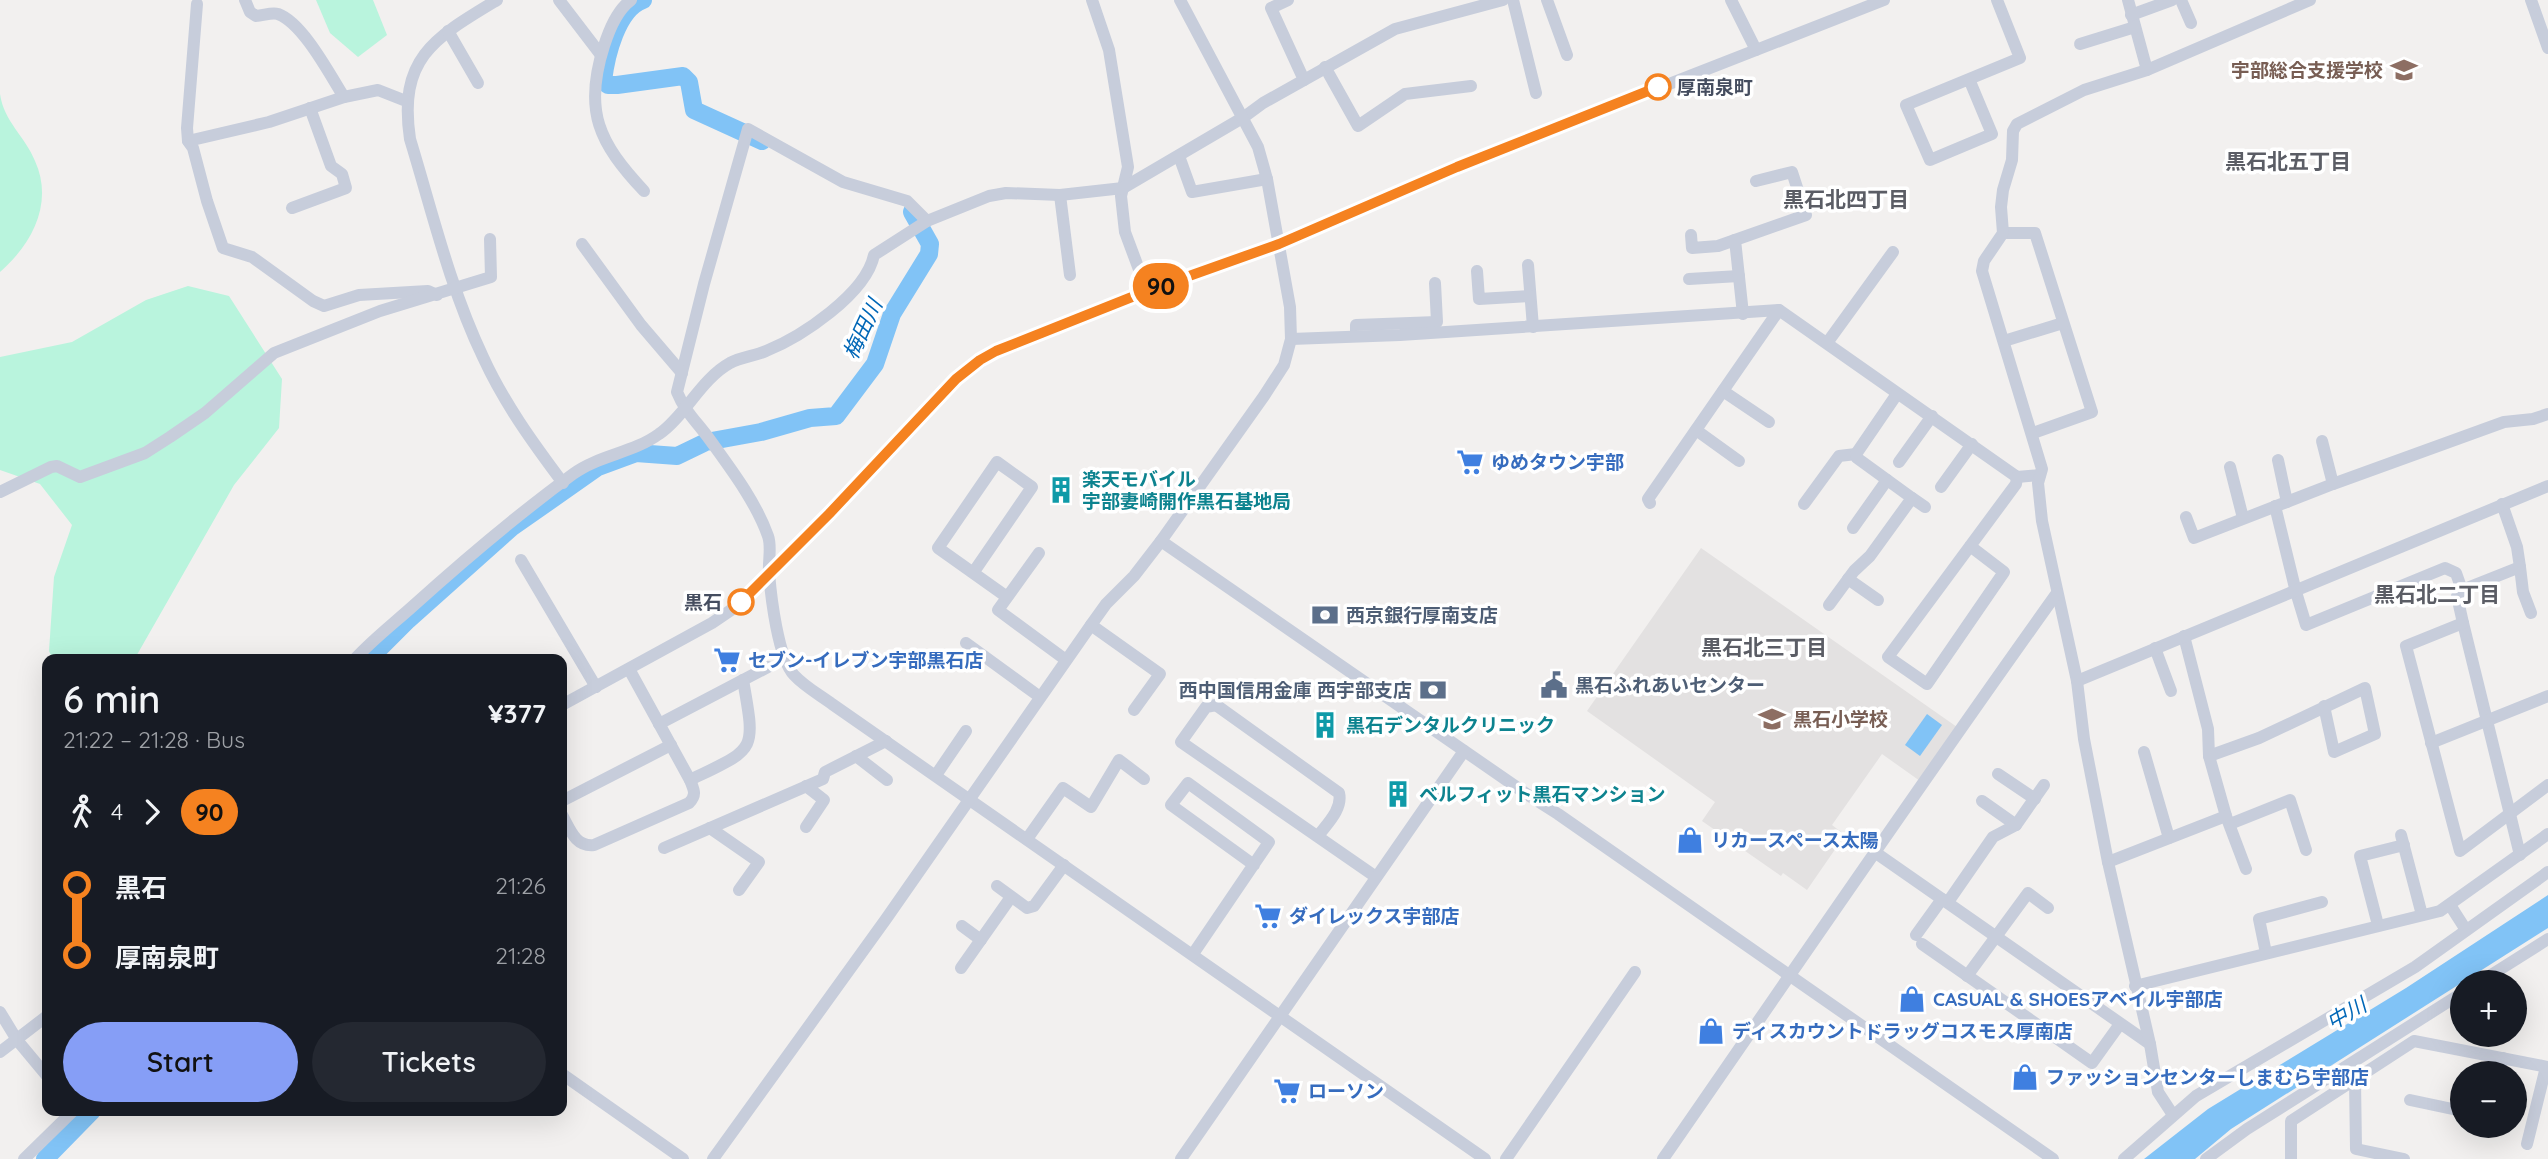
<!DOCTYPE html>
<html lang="en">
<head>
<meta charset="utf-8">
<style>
	:root { --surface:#171b24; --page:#242831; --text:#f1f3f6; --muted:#9ea1a6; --accent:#869ef6 }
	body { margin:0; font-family:Quicksand,"Noto Sans JP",sans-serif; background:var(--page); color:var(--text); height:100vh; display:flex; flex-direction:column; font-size:26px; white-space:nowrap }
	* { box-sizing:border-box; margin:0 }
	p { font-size:23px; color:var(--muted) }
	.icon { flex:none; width:38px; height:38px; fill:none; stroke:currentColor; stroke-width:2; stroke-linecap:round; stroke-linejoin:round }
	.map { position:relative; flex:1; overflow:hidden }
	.side { position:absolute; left:42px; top:654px; width:525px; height:462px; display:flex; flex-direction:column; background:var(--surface); border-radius:14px; box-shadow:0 7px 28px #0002 }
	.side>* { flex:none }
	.badge { padding:0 14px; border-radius:23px; font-size:24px; line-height:46px }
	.controls { position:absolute; left:2450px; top:970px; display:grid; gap:14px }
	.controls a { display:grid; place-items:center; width:77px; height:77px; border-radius:50%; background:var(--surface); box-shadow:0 7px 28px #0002; font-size:35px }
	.map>.badge { position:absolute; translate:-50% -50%; box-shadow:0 0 0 4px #fff }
	.legs { display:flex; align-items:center; gap:10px; height:77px; padding:0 21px; font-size:23px }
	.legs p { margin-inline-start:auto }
	.head { display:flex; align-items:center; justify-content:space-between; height:119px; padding:0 21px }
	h1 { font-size:38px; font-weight:600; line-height:52px }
	.action { display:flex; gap:14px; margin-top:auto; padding:14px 21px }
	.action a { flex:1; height:80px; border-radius:42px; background:var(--accent); color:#111; font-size:28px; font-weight:600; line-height:80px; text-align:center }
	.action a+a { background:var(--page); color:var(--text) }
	ul { padding:0 21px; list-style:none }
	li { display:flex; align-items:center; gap:24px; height:70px; font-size:26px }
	li i { display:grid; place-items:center; width:10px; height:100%; margin:0 9px; background:currentColor }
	li i::after { content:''; width:18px; height:18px; margin:-9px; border:5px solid; border-radius:50%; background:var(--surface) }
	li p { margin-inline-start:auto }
	li:first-child i { background:linear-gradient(#0000 50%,currentColor 0) }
	li:last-child i { background:linear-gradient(currentColor 50%,#0000 0) }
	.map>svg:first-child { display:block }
	.education { fill:#e3e1e1 }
	.green { fill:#b9f4dd }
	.water { fill:#81c3f6 }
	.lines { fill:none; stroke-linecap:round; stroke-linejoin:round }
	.river { stroke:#81c3f6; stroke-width:18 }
	.minor { stroke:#c7cddb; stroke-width:12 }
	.line-1-casing { stroke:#fff; stroke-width:16 }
	.line-1 { stroke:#f58220; stroke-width:10 }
	.stop-1-dot { fill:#fff; stroke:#f58220; stroke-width:3.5 }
	.labels { text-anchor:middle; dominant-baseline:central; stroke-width:7; stroke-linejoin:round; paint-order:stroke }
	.education-label { font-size:19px; font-weight:bold; fill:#785e54; stroke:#fff; text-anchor:end }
	.stop-label { font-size:19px; font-weight:bold; fill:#454d5f; stroke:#fff; text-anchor:start }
	.shop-label { font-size:19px; font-weight:bold; fill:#366cbe; stroke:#fff; text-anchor:start }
	.culture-label { font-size:19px; font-weight:bold; fill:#0d838f; stroke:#fff; text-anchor:start }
	.service-label { font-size:19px; font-weight:bold; fill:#4e5e75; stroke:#fff; text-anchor:start }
	.neighbourhood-label { font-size:21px; font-weight:bold; fill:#5b5d65; stroke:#fff }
	.water-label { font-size:21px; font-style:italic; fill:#0067b7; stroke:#fff }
</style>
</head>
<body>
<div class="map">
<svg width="2548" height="1159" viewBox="0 0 2548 1159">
	<rect width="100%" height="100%" fill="#f2f0ef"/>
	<path class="education" d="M1701 548 1957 727 1920 781 1882 754 1832 825 1845 835 1807 890 1783 873 1781 876 1702 821 1715 802 1587 711Z"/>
	<g class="green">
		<path d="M316 0H373L387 35 358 57 330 33Z"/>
		<path d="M0 94C4 122 25 136 35 161 54 203 32 244 0 272Z"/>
		<path d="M188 286 229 296 282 379 279 428 234 485 134 660H53L49 651 54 577 72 525 40 484 0 470V357L72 342 146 300Z"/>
	</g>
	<g class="water">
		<path d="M1927 714 1942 725 1920 756 1905 745Z"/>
		<path d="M2548 895V928L2231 1129 2195 1159H2144L2208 1109 2406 988Z"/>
	</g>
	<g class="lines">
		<g class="river">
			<path d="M643 0C617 9 606 56 603 81L608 85H617L683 76 689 82 694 110 762 141"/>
			<path d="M368 660 408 620 511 528 598 467 636 453 677 456 706 442 761 432 810 418 836 416 875 364 892 314 929 254 930 244 912 212"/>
			<path d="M45 1159 92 1111"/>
		</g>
		<g class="minor">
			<path d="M245 0 250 12 256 16C263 16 271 12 278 14 303 23 330 75 344 97"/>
			<path d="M497 0C434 38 398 58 410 139 432 211 450 288 483 357 504 403 533 443 563 483"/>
			<path d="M559 0 601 55"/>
			<path d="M631 0C617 10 609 30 604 46 583 111 599 143 644 191"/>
			<path d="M1092 0 1109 50 1128 167 1121 196 1125 232 1147 291"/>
			<path d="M1288 0 1271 8 1304 80"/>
			<path d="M1513 0 1536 93"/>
			<path d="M1547 0 1567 55"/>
			<path d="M1731 0 1756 50"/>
			<path d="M2128 0 2147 70"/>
			<path d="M2181 0 2191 23"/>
			<path d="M2531 0 2548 48"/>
			<path d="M197 4 187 128 188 141 193 148 207 201 223 248 252 257 313 301 324 306 359 295 428 291 437 295"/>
			<path d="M2131 15 2172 0"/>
			<path d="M448 31 478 83"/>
			<path d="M2080 44 2135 27"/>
			<path d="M1325 67 1358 126 1405 94 1471 86"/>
			<path d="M1969 79 1992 134 1930 160 1906 105 2020 58 1997 0"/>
			<path d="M188 141 269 122 344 97 378 90 406 101"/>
			<path d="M1179 156 1192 192 1267 179"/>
			<path d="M1060 195 1070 275"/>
			<path d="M292 208 346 188 342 174 331 166 310 108"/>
			<path d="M927 221 907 201 843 182 748 129 704 284 677 392C685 412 698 423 710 440 731 469 756 502 768 536 772 547 768 561 769 573 771 597 778 658 794 675 805 687 820 695 832 704L1485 1159"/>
			<path d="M2003 233H2035L2092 412 2033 433"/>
			<path d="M1691 235 1692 248 1718 246 1735 240"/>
			<path d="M582 244 641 325 682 373"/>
			<path d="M1528 265 1533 327"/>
			<path d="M1477 271 1479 299 1530 296"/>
			<path d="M1689 279 1739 276"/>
			<path d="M1743 314 1735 240 1806 215 1792 172 1756 181"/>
			<path d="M1356 335V325L1437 322 1435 283"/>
			<path d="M1291 339 1400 335 1779 310 2017 477 2040 475"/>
			<path d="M2004 341 2063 323"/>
			<path d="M1827 343 1893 252"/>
			<path d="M1723 391 1769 422"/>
			<path d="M1696 430 1739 461"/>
			<path d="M2322 441 2333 484"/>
			<path d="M2278 460 2287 502"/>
			<path d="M1899 462 1932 416"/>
			<path d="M2230 467 2243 518"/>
			<path d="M1941 487 1972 444"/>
			<path d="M0 492 51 467 57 466 80 477 145 453 170 437 205 413 274 353 380 311 491 277 490 239"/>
			<path d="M1912 498 1925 507"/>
			<path d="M1650 503 1648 499 1779 310"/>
			<path d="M1804 504 1839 456 1856 454"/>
			<path d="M2502 504 2517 547 2520 567"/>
			<path d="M2275 506 2296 592 2306 625 2445 568 2456 573 2462 590 2520 567 2523 592 2531 613"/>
			<path d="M2186 517 2194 538 2333 484 2504 422 2533 419 2548 414"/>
			<path d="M1853 528 1887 480"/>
			<path d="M1161 541 1528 795 1558 814 2053 1159"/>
			<path d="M1970 546 2004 572 1927 684 1888 657 2016 484 2017 477"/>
			<path d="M1039 553 998 610 1066 660"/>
			<path d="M521 560 596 687"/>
			<path d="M973 573 1032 487 997 462 938 548 1007 597"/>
			<path d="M1848 579 1878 600"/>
			<path d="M2462 590 2457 596 2463 623 2520 855"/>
			<path d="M1829 605 1854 571 1870 556 1912 498 1857 458 1856 454 1897 394"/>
			<path d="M2463 623 2406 646 2460 851 2548 785"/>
			<path d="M1091 625 1160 674 1134 710"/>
			<path d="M2184 636 2208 729 2209 756 2226 816 2246 869"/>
			<path d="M966 643 1040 697"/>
			<path d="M2155 648 2171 691"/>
			<path d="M354 660C372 640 393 624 413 606 464 560 517 515 573 474 599 455 633 453 659 434 685 416 701 379 730 363 740 357 755 356 766 351 801 337 866 294 874 255L927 221 989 196 1006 193 1060 195 1123 188 1244 117 1263 103 1395 29 1503 0"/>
			<path d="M2077 681 2548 486"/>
			<path d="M562 705 712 623 737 606 829 514 956 379 996 351 1147 291 1279 244 1457 167 1884 0"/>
			<path d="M659 724 768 667"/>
			<path d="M2431 743 2548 696"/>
			<path d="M2144 752 2169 838"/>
			<path d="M856 756 887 780"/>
			<path d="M2209 756 2259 738 2365 688 2375 734 2334 752 2324 706"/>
			<path d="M1998 774 2035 799"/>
			<path d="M936 775 966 731"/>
			<path d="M690 780C756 748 756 753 743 680"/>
			<path d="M806 786 824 800 806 827"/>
			<path d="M562 801 671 745"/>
			<path d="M1982 801 2016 825"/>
			<path d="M562 815C570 829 575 847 594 845L689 803C697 795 694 790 690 780L629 669"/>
			<path d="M2230 824 2290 800 2306 850"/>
			<path d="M710 828 759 862 739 890"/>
			<path d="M2401 835 2422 915"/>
			<path d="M1318 836C1327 824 1343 809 1339 793L1216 705 1206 707 1181 742 1376 877"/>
			<path d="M1027 839 1063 788 1091 807 1119 760 1144 779"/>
			<path d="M664 848 823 779 825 772 886 741"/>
			<path d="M1876 853 2150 1044"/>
			<path d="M2108 862 2226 816"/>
			<path d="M997 886 1027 908 1034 906 1064 865"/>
			<path d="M1948 902 1993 837 2016 825 2044 785"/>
			<path d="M2450 905 2466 930"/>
			<path d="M2378 925 2360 856 2404 845"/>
			<path d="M962 926 981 940"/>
			<path d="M1916 935 1942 899"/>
			<path d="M1922 944 2092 1063 2120 1024"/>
			<path d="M2266 953 2259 919 2322 902"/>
			<path d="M1193 954 1269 842 1188 783 1171 805 1254 865"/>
			<path d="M961 968 1011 897"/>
			<path d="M1967 976 2028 893 2048 908"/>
			<path d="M2480 982 2548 939"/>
			<path d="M2135 986 2440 911 2548 834"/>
			<path d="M0 1012 17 1040 47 1076"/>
			<path d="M0 1052 47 1016"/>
			<path d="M2499 1073 2503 1058"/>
			<path d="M562 1074 683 1159"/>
			<path d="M2355 1080 2356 1149 2404 1159"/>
			<path d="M2410 1100 2462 1111"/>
			<path d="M2173 1115 2158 1092 2150 1044 2108 862 2084 739 2077 681 2042 521 2038 483 2042 469 1982 271 1984 261 2003 233 2001 207 2003 190 2012 160 2013 131 2017 124 2084 90 2147 70 2310 0"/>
			<path d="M2527 1144 2546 1067"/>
			<path d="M24 1159 73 1111"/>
			<path d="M713 1159 886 919 1091 625 1106 604 1134 576 1161 541 1264 396 1284 365 1291 339 1290 307 1267 179 1258 147 1180 0"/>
			<path d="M1181 1159 1464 751"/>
			<path d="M1506 1159 1635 972"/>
			<path d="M1663 1159C1794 970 1923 780 2057 593"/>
			<path d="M2124 1159 2196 1096 2415 967 2548 872"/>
			<path d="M2206 1159 2247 1129 2462 993"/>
			<path d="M2291 1159V1121L2414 1041 2548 1067"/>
		</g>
	</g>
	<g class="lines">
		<defs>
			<path id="line-1" d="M741 602 829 514 956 379 980 360 996 351 1147 291 1279 244 1457 167 1658 87"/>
		</defs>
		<use href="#line-1" class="line-1-casing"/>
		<use href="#line-1" class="line-1"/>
	</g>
	<defs>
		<symbol id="school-bare" viewBox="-9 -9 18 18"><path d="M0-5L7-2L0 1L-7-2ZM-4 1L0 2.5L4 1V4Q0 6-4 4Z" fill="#8d6e63" stroke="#fff" stroke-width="2.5" paint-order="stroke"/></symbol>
		<symbol id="supermarket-bare" viewBox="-9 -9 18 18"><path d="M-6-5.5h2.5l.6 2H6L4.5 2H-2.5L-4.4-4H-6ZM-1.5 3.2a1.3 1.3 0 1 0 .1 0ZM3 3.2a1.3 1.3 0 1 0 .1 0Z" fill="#3f7fe0" stroke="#fff" stroke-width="2.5" paint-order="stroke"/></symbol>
		<symbol id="building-bare" viewBox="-9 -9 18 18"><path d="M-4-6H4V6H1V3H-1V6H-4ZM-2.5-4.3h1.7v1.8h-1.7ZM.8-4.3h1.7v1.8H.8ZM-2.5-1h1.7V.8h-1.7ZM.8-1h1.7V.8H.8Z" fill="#0f9aa8" stroke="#fff" stroke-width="2.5" paint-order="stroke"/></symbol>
		<symbol id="bank-bare" viewBox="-9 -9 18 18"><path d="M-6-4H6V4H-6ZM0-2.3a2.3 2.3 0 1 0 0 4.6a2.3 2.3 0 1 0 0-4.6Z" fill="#5c6f8a" stroke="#fff" stroke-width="2.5" paint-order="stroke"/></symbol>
		<symbol id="civic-bare" viewBox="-9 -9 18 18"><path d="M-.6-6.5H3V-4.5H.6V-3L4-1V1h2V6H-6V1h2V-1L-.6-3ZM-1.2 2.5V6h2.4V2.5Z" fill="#5c6f8a" stroke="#fff" stroke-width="2.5" paint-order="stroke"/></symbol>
		<symbol id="shop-bare" viewBox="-9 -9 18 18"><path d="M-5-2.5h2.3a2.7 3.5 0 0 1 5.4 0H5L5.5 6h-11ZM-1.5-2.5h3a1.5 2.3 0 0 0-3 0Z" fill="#3f7fe0" stroke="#fff" stroke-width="2.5" paint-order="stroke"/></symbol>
	</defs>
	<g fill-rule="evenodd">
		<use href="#school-bare" x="2385" y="51" width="38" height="38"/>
		<use href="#supermarket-bare" x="1451" y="443" width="38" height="38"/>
		<use href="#building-bare" x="1042" y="471" width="38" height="38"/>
		<use href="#bank-bare" x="1306" y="596" width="38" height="38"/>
		<use href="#supermarket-bare" x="708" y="641" width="38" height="38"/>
		<use href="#civic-bare" x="1535" y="666" width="38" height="38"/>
		<use href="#bank-bare" x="1414" y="671" width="38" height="38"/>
		<use href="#school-bare" x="1753" y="700" width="38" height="38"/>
		<use href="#building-bare" x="1306" y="706" width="38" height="38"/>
		<use href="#building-bare" x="1379" y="775" width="38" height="38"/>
		<use href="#shop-bare" x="1671" y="821" width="38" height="38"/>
		<use href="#supermarket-bare" x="1249" y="897" width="38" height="38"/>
		<use href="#shop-bare" x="1893" y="980" width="38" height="38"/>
		<use href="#shop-bare" x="1692" y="1012" width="38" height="38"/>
		<use href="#shop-bare" x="2006" y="1058" width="38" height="38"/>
		<use href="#supermarket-bare" x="1268" y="1072" width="38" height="38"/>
	</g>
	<g class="stop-1-dot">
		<circle cx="1658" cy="87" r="12"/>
		<circle cx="741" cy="602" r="12"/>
	</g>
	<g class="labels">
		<g class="education-label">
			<text x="2383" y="70">宇部総合支援学校</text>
			<text x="1793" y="719" text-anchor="start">黒石小学校</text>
		</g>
		<g class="stop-label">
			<text x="1677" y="87">厚南泉町</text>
			<text x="722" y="602" text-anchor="end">黒石</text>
		</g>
		<g class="shop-label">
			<text x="1491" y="462">ゆめタウン宇部</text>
			<text x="748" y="660">セブン-イレブン宇部黒石店</text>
			<text x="1711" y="840">リカースペース太陽</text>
			<text x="1289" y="916">ダイレックス宇部店</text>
			<text x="1933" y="999">CASUAL &amp; SHOESアベイル宇部店</text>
			<text x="1732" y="1031">ディスカウントドラッグコスモス厚南店</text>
			<text x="2046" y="1077">ファッションセンターしまむら宇部店</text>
			<text x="1308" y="1091">ローソン</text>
		</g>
		<g class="culture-label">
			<text x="1082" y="479">楽天モバイル<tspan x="1082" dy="22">宇部妻崎開作黒石基地局</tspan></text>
			<text x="1346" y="725">黒石デンタルクリニック</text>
			<text x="1419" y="794">ベルフィット黒石マンション</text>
		</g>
		<g class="service-label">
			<text x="1346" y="615">西京銀行厚南支店</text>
			<text x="1575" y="685">黒石ふれあいセンター</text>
			<text x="1412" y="690" text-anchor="end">西中国信用金庫 西宇部支店</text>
		</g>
		<g class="neighbourhood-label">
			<text x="2288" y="161">黒石北五丁目</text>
			<text x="1846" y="199">黒石北四丁目</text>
			<text x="2437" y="594">黒石北二丁目</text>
			<text x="1764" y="647">黒石北三丁目</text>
		</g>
		<g class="water-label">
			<text transform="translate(862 329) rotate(-65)">梅田川</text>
			<text transform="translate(2346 1013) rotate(-30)">中川</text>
		</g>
	</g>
</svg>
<div class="controls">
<a>+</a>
<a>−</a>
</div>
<b class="badge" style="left:1161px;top:286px;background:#f58220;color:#111">90</b>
<section class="side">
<div class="head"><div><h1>6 min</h1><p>21:22 – 21:28 · Bus</p></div><b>¥377</b></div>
<div class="legs"><svg class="icon" aria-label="walk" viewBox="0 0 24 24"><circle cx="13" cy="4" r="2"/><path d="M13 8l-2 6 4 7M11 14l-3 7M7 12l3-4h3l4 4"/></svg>4<svg class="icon" aria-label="forward" viewBox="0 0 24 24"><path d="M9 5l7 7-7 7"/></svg><b class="badge" style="background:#f58220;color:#111">90</b></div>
<ul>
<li><i style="color:#f58220"></i><b>黒石</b><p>21:26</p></li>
<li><i style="color:#f58220"></i><b>厚南泉町</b><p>21:28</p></li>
</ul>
<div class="action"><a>Start</a><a>Tickets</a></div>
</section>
</div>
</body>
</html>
